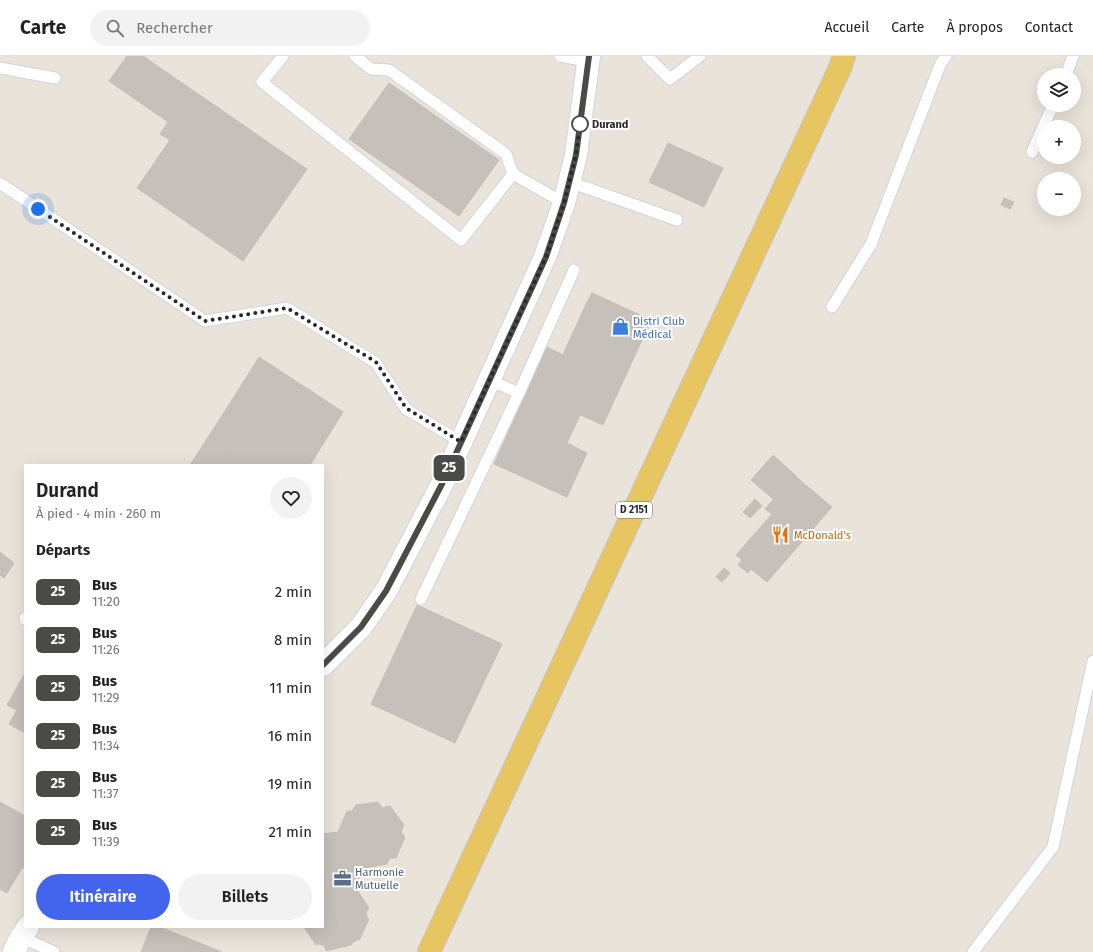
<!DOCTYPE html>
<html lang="fr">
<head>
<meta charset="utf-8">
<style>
	:root { --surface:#fff; --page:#f2f2f2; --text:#222; --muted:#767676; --line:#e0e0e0; --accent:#4365ee }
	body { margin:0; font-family:"Fira Sans",sans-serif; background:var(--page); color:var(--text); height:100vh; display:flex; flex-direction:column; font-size:15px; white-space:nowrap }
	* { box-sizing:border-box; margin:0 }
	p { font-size:13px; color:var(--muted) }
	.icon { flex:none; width:22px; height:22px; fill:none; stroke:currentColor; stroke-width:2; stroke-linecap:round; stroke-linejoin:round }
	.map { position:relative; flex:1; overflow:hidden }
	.panel { position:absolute; left:24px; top:408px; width:300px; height:464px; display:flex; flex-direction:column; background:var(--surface); border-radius:0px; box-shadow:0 4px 16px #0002 }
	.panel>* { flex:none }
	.badge { padding:0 8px; border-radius:6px; font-size:14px; line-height:26px }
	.tools { position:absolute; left:1037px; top:12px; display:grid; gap:8px }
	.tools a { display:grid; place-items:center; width:44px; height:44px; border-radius:50%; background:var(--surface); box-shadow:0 4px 16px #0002; font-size:20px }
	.you { position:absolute; width:20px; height:20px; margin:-10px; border:3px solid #fff; border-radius:50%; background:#1a73e8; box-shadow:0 0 0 6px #1a73e833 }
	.map>.badge { position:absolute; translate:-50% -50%; box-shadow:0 0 0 2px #fff }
	h2 { padding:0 12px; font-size:15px; line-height:36px }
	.round { display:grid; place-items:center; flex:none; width:42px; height:42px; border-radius:21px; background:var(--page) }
	.headline { display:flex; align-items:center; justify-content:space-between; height:68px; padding:0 12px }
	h1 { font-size:19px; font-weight:600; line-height:30px }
	.button { display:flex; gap:8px; margin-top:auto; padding:8px 12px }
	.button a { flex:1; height:46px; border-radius:24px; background:var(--accent); color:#fff; font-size:16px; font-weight:600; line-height:46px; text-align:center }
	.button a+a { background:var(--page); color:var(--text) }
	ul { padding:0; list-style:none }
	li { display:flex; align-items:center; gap:12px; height:48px; padding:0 12px }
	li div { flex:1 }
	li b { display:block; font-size:15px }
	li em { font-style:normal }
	li .badge { min-width:44px; font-weight:700; text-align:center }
	header { display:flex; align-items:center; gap:24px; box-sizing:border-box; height:56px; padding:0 20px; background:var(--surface); border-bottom:1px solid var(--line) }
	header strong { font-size:19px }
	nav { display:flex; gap:22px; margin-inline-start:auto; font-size:14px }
	.search { width:280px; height:36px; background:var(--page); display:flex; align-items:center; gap:10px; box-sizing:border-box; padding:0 14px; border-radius:22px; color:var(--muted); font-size:15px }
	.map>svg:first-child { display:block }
	.building { fill:#c5c0ba; stroke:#c5bfb4 }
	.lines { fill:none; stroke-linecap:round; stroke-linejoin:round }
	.service-casing { stroke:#d0d3e0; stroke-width:13 }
	.minor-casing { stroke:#d0d3e0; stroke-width:24 }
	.primary-casing { stroke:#c3c3c3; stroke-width:24 }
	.service { stroke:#fff; stroke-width:11 }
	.minor { stroke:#fff; stroke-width:22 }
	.primary { stroke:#e7c662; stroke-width:22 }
	.line-casing { stroke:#fff; stroke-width:9 }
	.line { stroke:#4a4a49; stroke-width:6 }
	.walk { stroke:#282828; stroke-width:4; stroke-dasharray:0 7.2 }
	.stop-dot { fill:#fff; stroke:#4a4a49; stroke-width:2 }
	.labels { text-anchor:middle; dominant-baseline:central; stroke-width:4; stroke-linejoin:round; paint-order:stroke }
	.shield { fill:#fff; stroke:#686868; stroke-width:1 }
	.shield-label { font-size:10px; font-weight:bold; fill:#282828 }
	.stop-label { font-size:11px; font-weight:bold; fill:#282828; stroke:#fff; text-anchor:start }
	.shop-label { font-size:11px; fill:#366cbe; stroke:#fff; text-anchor:start }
	.food-label { font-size:11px; fill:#c56008; stroke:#fff; text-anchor:start }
	.service-label { font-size:11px; fill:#4e5e75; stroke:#fff; text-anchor:start }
</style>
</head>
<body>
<header>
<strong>Carte</strong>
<div class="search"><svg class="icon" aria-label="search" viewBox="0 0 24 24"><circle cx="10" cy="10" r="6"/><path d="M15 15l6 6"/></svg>Rechercher</div>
<nav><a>Accueil</a><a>Carte</a><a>À propos</a><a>Contact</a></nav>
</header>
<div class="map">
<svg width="1093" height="896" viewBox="0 0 1093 896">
	<rect width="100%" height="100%" fill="#eae3da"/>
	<g class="building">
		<path d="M127 0H143L307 113 243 205 137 132 170 84 160 78 168 66 109 25Z"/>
		<path d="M389 27 499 104 459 160 349 83Z"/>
		<path d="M668 87 723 112 704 151 649 126Z"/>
		<path d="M1004 142 1014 146 1010 153 1001 149Z"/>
		<path d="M592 237 601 241 587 246Z"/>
		<path d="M601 241 642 260 647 273 603 369 543 342 587 246Z"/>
		<path d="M642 260 651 264 647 273Z"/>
		<path d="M547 291 563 299 543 342 580 359 567 387 587 397 567 441 494 408Z"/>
		<path d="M259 301 343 356 325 385 239 333Z"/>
		<path d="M239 333 325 385 310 409H245L205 386Z"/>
		<path d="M205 386 245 409H190Z"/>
		<path d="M773 399 795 419 773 443 751 424Z"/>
		<path d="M795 419 801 425 772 458 765 453Z"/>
		<path d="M801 425 832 451 767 526 751 513 748 517 738 509 742 504 736 499Z"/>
		<path d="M755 443 762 450 750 462 743 456Z"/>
		<path d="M0 496 14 507 4 522 0 519Z"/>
		<path d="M724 512 730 517 722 526 716 521Z"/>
		<path d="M417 549 502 588 455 687 371 648Z"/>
		<path d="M25 617V653L24 655 18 652 17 654 7 649Z"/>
		<path d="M18 652 24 655 25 653V677L9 668Z"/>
		<path d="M0 746 25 760V812H22L7 837 0 833Z"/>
		<path d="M378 746 382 752 390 750 404 769 401 776 405 781 396 802H391L388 805 387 808 365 812 355 831 369 852 366 856 367 861 369 863 360 883 353 886 351 889 326 895 325 891 323 889 319 888 316 889 304 871H323V778L338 776 347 755H352L356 749Z"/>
		<path d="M151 871H160L222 896H205L157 877 150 896H141Z"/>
		<path d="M157 877 197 893 205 896H150Z"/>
	</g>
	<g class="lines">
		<defs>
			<g id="service">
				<path d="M283 0 262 26 461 184 513 118"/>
				<path d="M355 0 371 13 389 14 506 98 513 118 564 147"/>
				<path d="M560 0 588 5"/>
				<path d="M647 0 670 23 700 0"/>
				<path d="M0 12 55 22"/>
				<path d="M1066 19 1073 0"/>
				<path d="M1032 96 1053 49"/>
				<path d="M570 126 677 164"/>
				<path d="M0 127 205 265 287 252 376 307 406 353 461 386"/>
				<path d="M832 251 871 188 940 9 946 0"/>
				<path d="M489 324 519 337 574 214"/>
				<path d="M421 543 519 337"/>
				<path d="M25 562V563"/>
				<path d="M21 881 54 896"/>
				<path d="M973 896 1053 791 1093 605"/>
			</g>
			<g id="minor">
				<path d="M323 609 361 571 386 535 442 428 545 201 564 147 576 99 589 0"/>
				<path d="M14 896 21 881 28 871"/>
			</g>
			<path id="primary" d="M429 896 840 12 844 0"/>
		</defs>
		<use href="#service" class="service-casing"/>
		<use href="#minor" class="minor-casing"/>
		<use href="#primary" class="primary-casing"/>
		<use href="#service" class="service"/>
		<use href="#minor" class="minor"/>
		<use href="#primary" class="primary"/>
	</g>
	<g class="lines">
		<defs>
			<path id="line" d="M323 609 361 571 386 535 442 428 546 201 564 147 576 99 589 0"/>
		</defs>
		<use href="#line" class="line-casing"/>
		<use href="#line" class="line"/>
		<path class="walk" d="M38 153 205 265 287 252 376 306 406 352 461 386 546 201 564 147 576 99 580 68"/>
	</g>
	<defs>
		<symbol id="shop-bare" viewBox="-9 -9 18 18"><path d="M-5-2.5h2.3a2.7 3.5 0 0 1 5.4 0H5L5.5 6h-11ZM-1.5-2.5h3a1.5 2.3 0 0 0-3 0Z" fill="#3f7fe0" stroke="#fff" stroke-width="2.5" paint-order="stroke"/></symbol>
		<symbol id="restaurant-bare" viewBox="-9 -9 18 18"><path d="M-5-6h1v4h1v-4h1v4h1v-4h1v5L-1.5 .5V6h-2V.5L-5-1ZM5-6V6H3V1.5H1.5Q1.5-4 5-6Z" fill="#e8710a" stroke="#fff" stroke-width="2.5" paint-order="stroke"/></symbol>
		<symbol id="office-bare" viewBox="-9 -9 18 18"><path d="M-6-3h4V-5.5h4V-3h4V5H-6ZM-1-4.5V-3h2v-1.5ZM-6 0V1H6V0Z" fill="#5c6f8a" stroke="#fff" stroke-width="2.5" paint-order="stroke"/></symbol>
	</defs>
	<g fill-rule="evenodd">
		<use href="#shop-bare" x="608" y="258" width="25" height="25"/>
		<use href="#restaurant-bare" x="768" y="466" width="25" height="25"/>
		<use href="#office-bare" x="330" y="810" width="25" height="25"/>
	</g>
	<circle class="stop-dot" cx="580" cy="68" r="8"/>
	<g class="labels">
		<rect class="shield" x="616" y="446" width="36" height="16" rx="3"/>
		<g class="shield-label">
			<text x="634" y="454">D 2151</text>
		</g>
		<g class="stop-label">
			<text x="592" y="68">Durand</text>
		</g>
		<g class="shop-label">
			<text x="633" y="265">Distri Club<tspan x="633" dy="13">Médical</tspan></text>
		</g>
		<g class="food-label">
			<text x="794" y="479">McDonald's</text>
		</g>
		<g class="service-label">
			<text x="355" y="816">Harmonie<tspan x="355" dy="13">Mutuelle</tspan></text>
		</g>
	</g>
</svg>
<div class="tools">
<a><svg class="icon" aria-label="layers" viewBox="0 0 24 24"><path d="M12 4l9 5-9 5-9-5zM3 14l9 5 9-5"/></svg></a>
<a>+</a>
<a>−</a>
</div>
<div class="you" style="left:38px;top:153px"></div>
<b class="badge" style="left:449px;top:412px;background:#4a4a49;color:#fff">25</b>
<section class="panel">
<div class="headline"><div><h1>Durand</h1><p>À pied · 4 min · 260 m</p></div><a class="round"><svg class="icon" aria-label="heart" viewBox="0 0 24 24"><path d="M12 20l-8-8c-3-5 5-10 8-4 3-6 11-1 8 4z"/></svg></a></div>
<h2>Départs</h2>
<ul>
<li><span class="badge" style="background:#4a4a49;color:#fff">25</span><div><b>Bus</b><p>11:20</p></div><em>2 min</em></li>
<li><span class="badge" style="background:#4a4a49;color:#fff">25</span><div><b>Bus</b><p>11:26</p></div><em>8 min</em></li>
<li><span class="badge" style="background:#4a4a49;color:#fff">25</span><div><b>Bus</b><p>11:29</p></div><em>11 min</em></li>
<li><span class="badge" style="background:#4a4a49;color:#fff">25</span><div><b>Bus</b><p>11:34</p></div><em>16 min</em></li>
<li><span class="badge" style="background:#4a4a49;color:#fff">25</span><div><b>Bus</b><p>11:37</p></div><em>19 min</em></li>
<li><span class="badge" style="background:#4a4a49;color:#fff">25</span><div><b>Bus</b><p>11:39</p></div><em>21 min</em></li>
</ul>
<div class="button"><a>Itinéraire</a><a>Billets</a></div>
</section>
</div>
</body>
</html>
